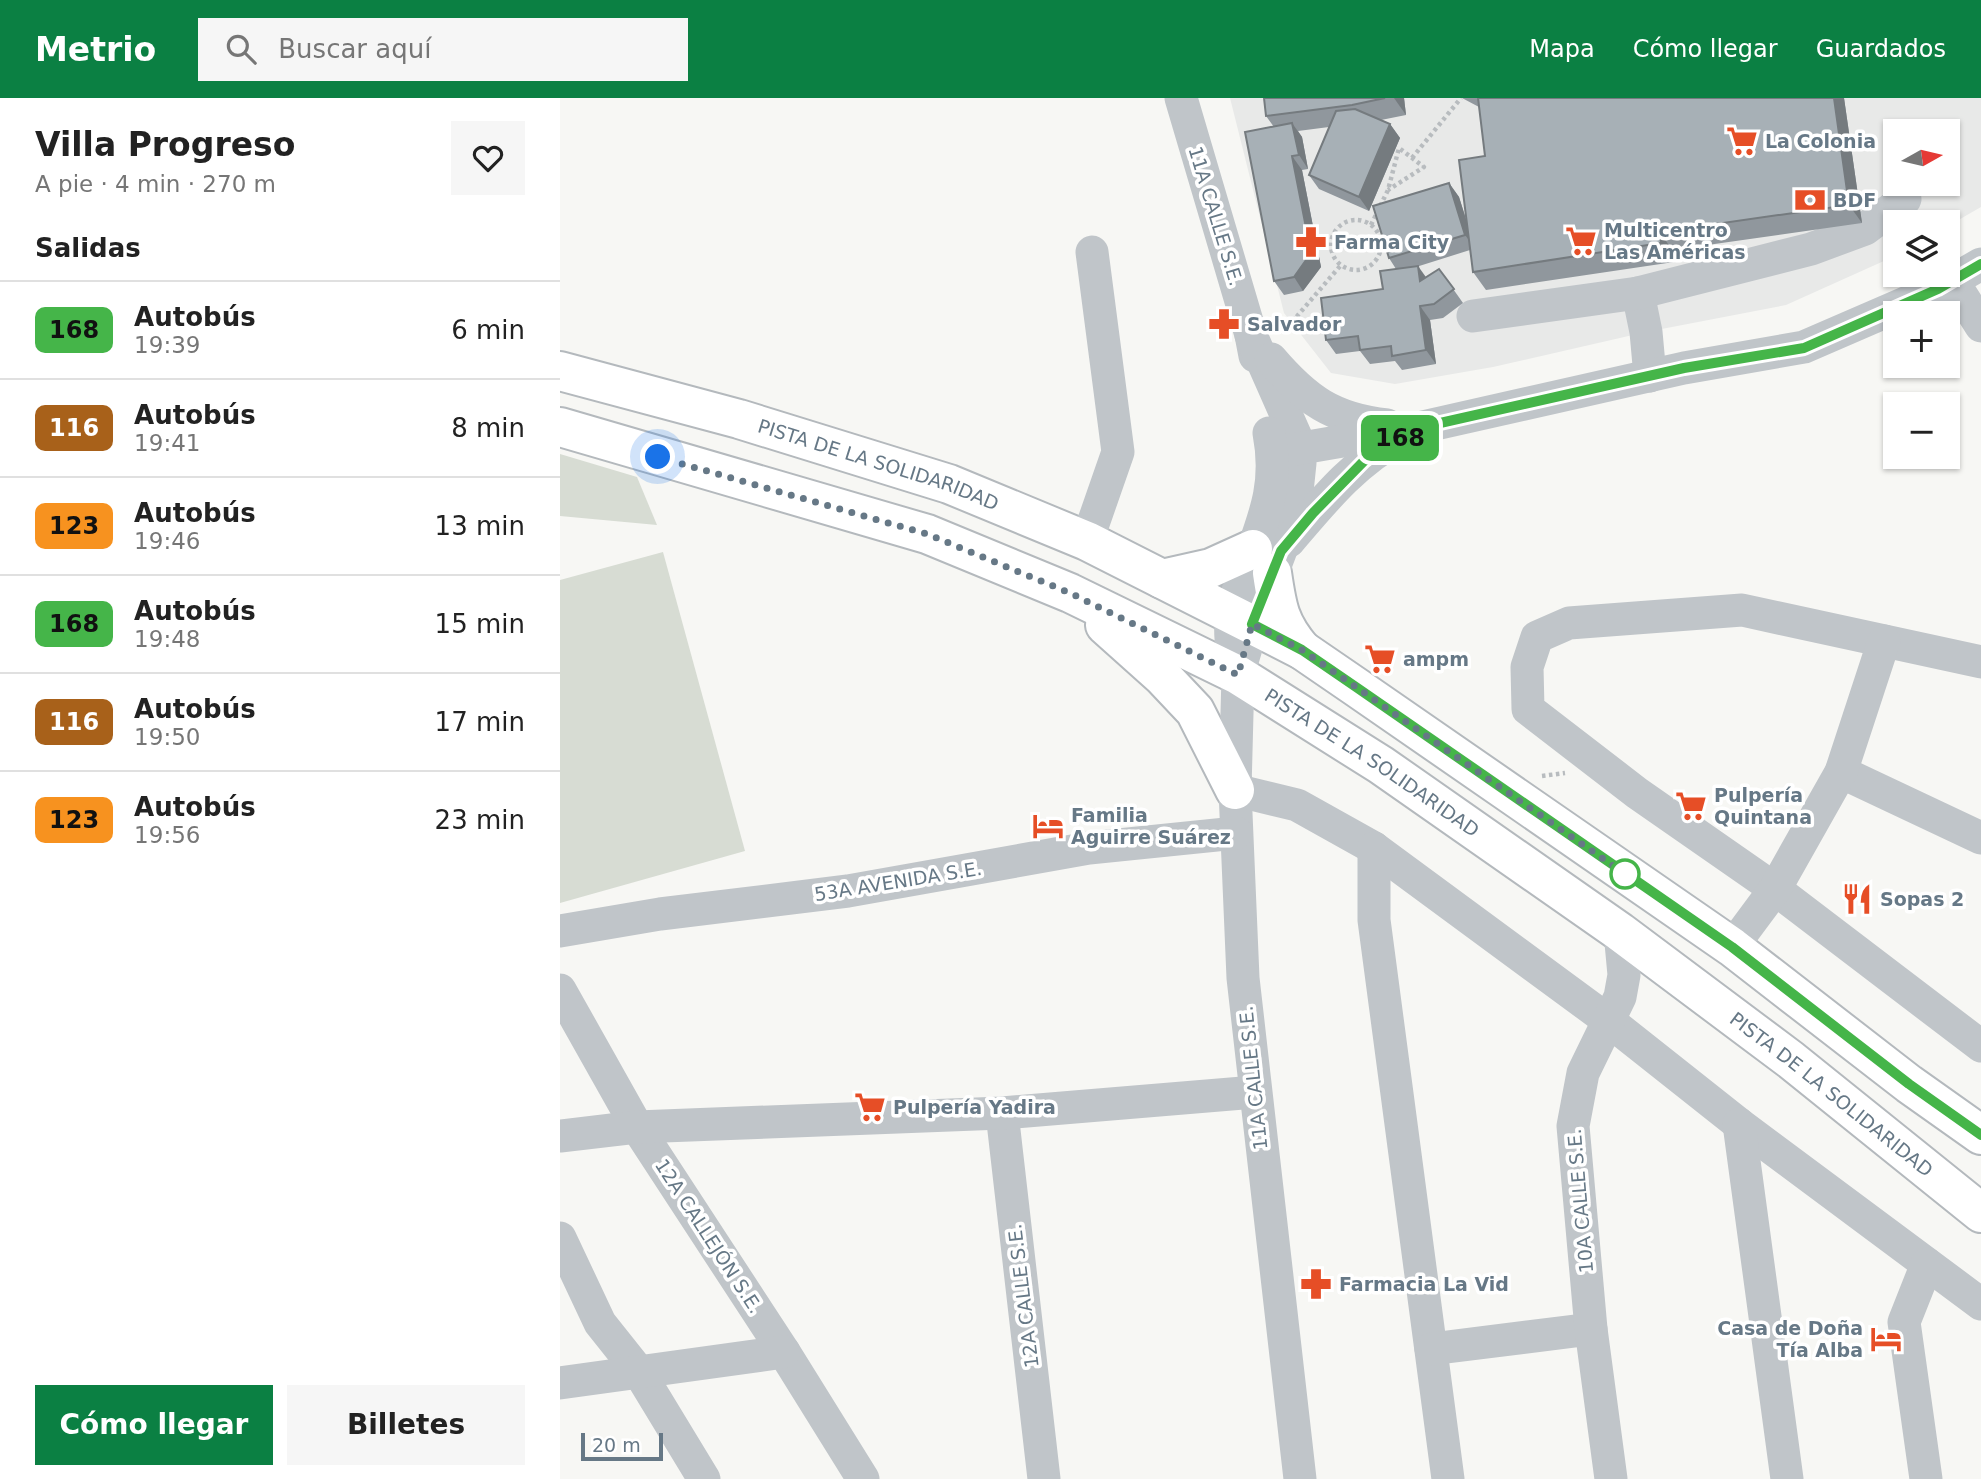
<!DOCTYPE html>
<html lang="es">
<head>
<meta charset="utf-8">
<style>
	:root { --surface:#fff; --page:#f6f6f6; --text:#222; --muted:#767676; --line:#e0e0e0; --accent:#0b8043 }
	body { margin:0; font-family:"DejaVu Sans",sans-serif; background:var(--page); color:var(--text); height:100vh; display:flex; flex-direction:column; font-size:26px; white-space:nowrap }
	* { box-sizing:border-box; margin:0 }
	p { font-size:23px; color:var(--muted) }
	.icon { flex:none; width:38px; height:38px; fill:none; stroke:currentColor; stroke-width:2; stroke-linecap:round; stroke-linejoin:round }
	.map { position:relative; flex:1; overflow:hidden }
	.sheet { display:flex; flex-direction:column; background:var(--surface); width:560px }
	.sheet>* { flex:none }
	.badge { padding:0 14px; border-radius:10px; font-size:24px; line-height:46px }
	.needle { width:46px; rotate:82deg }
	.tools { position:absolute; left:1323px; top:21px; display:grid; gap:14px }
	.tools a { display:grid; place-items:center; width:77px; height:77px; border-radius:0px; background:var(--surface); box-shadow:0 2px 5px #0004; font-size:35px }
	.scale { position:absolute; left:21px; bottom:18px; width:82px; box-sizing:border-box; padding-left:7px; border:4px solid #667886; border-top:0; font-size:19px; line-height:24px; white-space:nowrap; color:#667886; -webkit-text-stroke:5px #fff; paint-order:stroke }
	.you { position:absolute; width:35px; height:35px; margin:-18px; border:5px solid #fff; border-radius:50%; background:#1a73e8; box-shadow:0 0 0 10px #1a73e833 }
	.map>.badge { position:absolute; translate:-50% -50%; box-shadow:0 0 0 4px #fff }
	h2 { padding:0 35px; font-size:26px; line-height:63px }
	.round { display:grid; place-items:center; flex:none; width:74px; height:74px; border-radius:0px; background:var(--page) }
	.head { display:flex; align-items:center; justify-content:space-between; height:119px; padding:0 35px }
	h1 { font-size:33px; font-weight:700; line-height:52px }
	.primary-button { display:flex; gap:14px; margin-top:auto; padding:14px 35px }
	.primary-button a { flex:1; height:80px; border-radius:0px; background:var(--accent); color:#fff; font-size:28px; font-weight:700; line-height:80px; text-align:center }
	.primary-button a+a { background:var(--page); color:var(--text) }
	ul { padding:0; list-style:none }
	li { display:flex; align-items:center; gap:21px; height:98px; padding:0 35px; border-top:2px solid var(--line) }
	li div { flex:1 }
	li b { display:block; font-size:26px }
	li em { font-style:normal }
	li .badge { min-width:77px; font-weight:700; text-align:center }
	header { display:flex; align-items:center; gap:42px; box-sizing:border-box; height:98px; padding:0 35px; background:var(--accent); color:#fff }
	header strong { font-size:33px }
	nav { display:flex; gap:38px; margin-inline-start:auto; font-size:24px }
	.search { width:490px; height:63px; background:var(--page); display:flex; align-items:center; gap:18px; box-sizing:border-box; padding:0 24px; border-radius:0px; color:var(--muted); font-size:26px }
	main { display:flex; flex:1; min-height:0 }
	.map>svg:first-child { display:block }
	.built { fill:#e8e9e8; fill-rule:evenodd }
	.green { fill:#d7dcd3 }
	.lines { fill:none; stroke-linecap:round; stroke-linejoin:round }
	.major-casing { stroke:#b4b9bd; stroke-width:42 }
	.path { stroke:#b8bcbf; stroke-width:4.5; stroke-dasharray:3.5 3.5; stroke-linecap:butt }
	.minor { stroke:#c0c5c9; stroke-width:33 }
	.major { stroke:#fff; stroke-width:38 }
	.wall { fill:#90979d }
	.shaded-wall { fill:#757b7f }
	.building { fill:#a7b0b6; stroke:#757b7f; stroke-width:2 }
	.line-casing { stroke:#fff; stroke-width:16 }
	.line { stroke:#45b549; stroke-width:10 }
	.walk { stroke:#667886; stroke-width:7; stroke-dasharray:0 12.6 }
	.stop-dot { fill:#fff; stroke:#45b549; stroke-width:3.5 }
	.labels { text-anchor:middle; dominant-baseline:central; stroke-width:7; stroke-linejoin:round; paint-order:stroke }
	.poi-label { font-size:19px; font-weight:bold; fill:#667886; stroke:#fff; text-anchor:start }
	.street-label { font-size:19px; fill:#667886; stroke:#fff }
</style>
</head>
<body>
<header>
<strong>Metrio</strong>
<div class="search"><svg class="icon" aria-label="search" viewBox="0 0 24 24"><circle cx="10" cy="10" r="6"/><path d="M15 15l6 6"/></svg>Buscar aquí</div>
<nav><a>Mapa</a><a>Cómo llegar</a><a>Guardados</a></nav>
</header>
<main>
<section class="sheet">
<div class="head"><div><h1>Villa Progreso</h1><p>A pie · 4 min · 270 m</p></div><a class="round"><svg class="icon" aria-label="heart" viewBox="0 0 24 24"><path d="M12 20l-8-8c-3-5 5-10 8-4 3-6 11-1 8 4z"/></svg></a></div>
<h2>Salidas</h2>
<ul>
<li><span class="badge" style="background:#45b549;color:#111">168</span><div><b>Autobús</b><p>19:39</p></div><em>6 min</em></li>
<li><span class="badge" style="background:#a8611a;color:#fff">116</span><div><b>Autobús</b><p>19:41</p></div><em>8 min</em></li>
<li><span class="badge" style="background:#f7921f;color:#111">123</span><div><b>Autobús</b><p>19:46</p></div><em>13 min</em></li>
<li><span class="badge" style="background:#45b549;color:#111">168</span><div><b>Autobús</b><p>19:48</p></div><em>15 min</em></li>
<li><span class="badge" style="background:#a8611a;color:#fff">116</span><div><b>Autobús</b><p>19:50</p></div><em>17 min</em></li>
<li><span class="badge" style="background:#f7921f;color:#111">123</span><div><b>Autobús</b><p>19:56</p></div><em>23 min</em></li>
</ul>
<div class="primary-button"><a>Cómo llegar</a><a>Billetes</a></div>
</section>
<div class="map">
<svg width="1421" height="1381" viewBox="0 0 1421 1381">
	<rect width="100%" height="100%" fill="#f7f7f4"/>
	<path class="built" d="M670 0H1421V109L1388 128V124H1335V158L1226 207 1086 234 933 269 835 286 771 275 724 215ZM1335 33H1388V86H1335Z"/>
	<g class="green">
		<path d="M0 356 77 379 97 427 0 418Z"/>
		<path d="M103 454 185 753 0 805V482Z"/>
	</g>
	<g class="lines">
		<defs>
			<g id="major">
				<path id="s1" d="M0 273 179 321 389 386 527 443 742 552 796 589 1172 849 1349 986 1421 1037"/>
				<path id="s2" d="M0 329 367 436 510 495 678 577 821 667 1060 834 1231 962 1421 1115"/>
				<path d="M712 475C717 509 719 525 742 552"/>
				<path d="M602 481 651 470 693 451"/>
				<path d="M545 527 602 578 635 613 675 692"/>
			</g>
		</defs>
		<use href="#major" class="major-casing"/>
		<g class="path">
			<path d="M852 60 901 0"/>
			<circle cx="796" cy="147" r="25"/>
			<path d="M811 127 828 92 839 50 864 69 828 92"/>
			<path d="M719 229 732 224 781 167"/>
			<path d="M982 678 1005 675"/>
		</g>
		<g class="minor">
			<path d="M621 0 691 237 695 258"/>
			<path d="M1392 182 1421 228"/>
			<path d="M1078 195 1086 234 1090 278"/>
			<path d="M913 218 1078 195 1251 151 1305 131 1345 101"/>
			<path d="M691 237 736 339 740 365 736 403 730 428 693 526 678 577 675 692 683 880 740 1381"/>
			<path d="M711 261C746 302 773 321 827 327"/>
			<path d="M713 355 858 330 1124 270 1244 249 1378 191 1421 166"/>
			<path d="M527 443 558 354 532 154"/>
			<path d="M729 443C763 403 796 362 843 338"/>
			<path d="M671 540C669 517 676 499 684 477 701 426 720 392 709 335"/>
			<path d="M1421 564 1182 512 1009 525 977 539 967 569 968 611 1077 695 1215 791 1421 948"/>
			<path d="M1281 674 1421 740"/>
			<path d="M675 692 737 707 814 750 1049 923 1179 1026 1421 1206"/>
			<path d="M814 750V822L888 1381"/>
			<path d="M0 833 100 816 288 793 529 750 676 735"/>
			<path d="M1172 849 1215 791 1281 674 1324 543"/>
			<path d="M0 892 77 1029 224 1254 303 1381"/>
			<path d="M442 1015 484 1381"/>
			<path d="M1179 1026 1227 1381"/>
			<path d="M0 1038 77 1029 442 1015 695 994"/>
			<path d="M0 1140 40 1225 79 1274 144 1381"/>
			<path d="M871 1251 1031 1231"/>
			<path d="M0 1285 224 1254"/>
			<path d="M1051 1381 1031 1231 1013 1028 1023 975 1060 899 1064 877 1060 834"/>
			<path d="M1366 1381 1344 1224 1367 1166"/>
		</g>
		<use href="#major" class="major"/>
	</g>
	<g class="wall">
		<path d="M704 0H844L846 17 821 22 830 26 840 40 809 113 759 91 749 77 769 29 738 33 742 39 748 71 742 72 761 169 743 193 724 197 714 183V29L706 18Z"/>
		<path d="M902 0H1284L1302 125 1112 152 1114 164 926 192 913 174 910 152 856 169 866 180 879 171 903 205 883 220 870 222 876 266 842 272 835 263 810 266 800 253 776 256 766 242 823 191 836 171 829 160 889 85 899 99 907 124 925 58 919 9Z"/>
	</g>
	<g class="shaded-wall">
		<path d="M834 0H844L846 17Z"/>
		<path d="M1274 0H1284L1302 125 1289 107Z"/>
		<path d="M732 25 742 39 748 71 739 57Z"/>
		<path d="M830 26 840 40 809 113 799 99Z"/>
		<path d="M732 58 742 72 761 169 743 193 734 179Z"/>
		<path d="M889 85 899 99 915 150 905 137Z"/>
		<path d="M1100 134 1112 152 1114 164 1101 145Z"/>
		<path d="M858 168 868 182 860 183Z"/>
		<path d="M860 208 870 222 876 266 866 252Z"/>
	</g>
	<g class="building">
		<path d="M704 0H825L792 7 706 18Z"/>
		<path d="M918 0H1274L1289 107 1100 134 1101 145 913 174 899 62 925 58Z"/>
		<path d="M795 11 830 26 799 99 749 77 776 13Z"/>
		<path d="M732 25 739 57 732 58 751 155 734 179 714 183 685 34Z"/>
		<path d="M889 85 905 137 829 160 813 108Z"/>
		<path d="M858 168 860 183 879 171 894 191 874 206 860 208 866 252 832 258 831 248 800 252 798 238 766 242 761 200 823 191 820 173Z"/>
	</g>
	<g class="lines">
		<defs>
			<path id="line" d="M1421 166 1378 191 1244 250 1124 270 858 330 818 352 804 363 753 415 721 453 692 526 742 552 796 589 1172 849 1349 986 1421 1037"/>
		</defs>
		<use href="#line" class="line-casing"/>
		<use href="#line" class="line"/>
		<path class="walk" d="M98 359 367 436 510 495 678 577 692 526 742 552 796 589 1065 776"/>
	</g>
	<defs>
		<symbol id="supermarket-bare" viewBox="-9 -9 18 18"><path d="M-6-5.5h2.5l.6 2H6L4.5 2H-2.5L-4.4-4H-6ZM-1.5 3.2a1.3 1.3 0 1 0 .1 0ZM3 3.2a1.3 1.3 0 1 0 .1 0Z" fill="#e64e26" stroke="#fff" stroke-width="2.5" paint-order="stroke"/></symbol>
		<symbol id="bank-bare" viewBox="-9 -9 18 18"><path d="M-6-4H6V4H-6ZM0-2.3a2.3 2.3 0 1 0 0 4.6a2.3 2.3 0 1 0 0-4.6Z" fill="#e64e26" stroke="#fff" stroke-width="2.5" paint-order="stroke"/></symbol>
		<symbol id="pharmacy-bare" viewBox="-9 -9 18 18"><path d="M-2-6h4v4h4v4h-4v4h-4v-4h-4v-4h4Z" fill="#e64e26" stroke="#fff" stroke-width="2.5" paint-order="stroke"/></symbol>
		<symbol id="hotel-bare" viewBox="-9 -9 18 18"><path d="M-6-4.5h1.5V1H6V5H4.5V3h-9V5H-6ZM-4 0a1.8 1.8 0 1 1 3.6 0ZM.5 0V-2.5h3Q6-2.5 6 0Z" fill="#e64e26" stroke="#fff" stroke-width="2.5" paint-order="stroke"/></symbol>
		<symbol id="restaurant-bare" viewBox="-9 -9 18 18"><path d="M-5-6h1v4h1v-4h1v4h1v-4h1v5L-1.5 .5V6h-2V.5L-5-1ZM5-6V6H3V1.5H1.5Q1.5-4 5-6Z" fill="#e64e26" stroke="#fff" stroke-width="2.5" paint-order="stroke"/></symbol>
	</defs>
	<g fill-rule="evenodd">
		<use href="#supermarket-bare" x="1160" y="21" width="44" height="44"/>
		<use href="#bank-bare" x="1228" y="80" width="44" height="44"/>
		<use href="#supermarket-bare" x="999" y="121" width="44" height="44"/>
		<use href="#pharmacy-bare" x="729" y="122" width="44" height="44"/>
		<use href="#pharmacy-bare" x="642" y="204" width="44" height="44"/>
		<use href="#supermarket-bare" x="798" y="539" width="44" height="44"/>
		<use href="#supermarket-bare" x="1109" y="686" width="44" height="44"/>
		<use href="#hotel-bare" x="466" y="706" width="44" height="44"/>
		<use href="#restaurant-bare" x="1275" y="779" width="44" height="44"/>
		<use href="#supermarket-bare" x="288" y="987" width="44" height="44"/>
		<use href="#pharmacy-bare" x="734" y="1164" width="44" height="44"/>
		<use href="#hotel-bare" x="1304" y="1219" width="44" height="44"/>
	</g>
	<circle class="stop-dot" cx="1065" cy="776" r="14"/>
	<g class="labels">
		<g class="poi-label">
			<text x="1205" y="43">La Colonia</text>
			<text x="1273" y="102">BDF</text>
			<text x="1044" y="132">Multicentro<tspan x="1044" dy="22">Las Américas</tspan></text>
			<text x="774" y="144">Farma City</text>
			<text x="687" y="226">Salvador</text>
			<text x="843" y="561">ampm</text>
			<text x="1154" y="697">Pulpería<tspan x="1154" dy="22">Quintana</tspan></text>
			<text x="511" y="717">Familia<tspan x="511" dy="22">Aguirre Suárez</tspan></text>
			<text x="1320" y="801">Sopas 2</text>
			<text x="333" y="1009">Pulpería Yadira</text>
			<text x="779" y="1186">Farmacia La Vid</text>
			<text x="1303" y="1230" text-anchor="end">Casa de Doña<tspan x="1303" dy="22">Tía Alba</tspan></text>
		</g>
		<g class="street-label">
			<text transform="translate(656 118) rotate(73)">11A CALLE S.E.</text>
			<text stroke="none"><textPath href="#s1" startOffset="332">PISTA DE LA SOLIDARIDAD</textPath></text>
			<text stroke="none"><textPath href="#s2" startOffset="884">PISTA DE LA SOLIDARIDAD</textPath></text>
			<text transform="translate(338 783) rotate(-9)">53A AVENIDA S.E.</text>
			<text transform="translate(693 980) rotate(-96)">11A CALLE S.E.</text>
			<text stroke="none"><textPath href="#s2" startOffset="1451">PISTA DE LA SOLIDARIDAD</textPath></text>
			<text transform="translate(1020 1103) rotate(-95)">10A CALLE S.E.</text>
			<text transform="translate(149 1138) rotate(57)">12A CALLEJÓN S.E.</text>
			<text transform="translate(463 1198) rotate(-97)">12A CALLE S.E.</text>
		</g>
	</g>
</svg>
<div class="tools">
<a><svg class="needle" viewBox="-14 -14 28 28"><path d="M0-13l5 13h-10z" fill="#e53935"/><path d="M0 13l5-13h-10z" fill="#767676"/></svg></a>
<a><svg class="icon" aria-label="layers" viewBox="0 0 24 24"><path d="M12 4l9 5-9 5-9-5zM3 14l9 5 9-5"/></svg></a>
<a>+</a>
<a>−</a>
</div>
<div class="scale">20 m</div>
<div class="you" style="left:98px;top:359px"></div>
<b class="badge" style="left:840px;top:340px;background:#45b549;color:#111">168</b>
</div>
</main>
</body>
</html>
